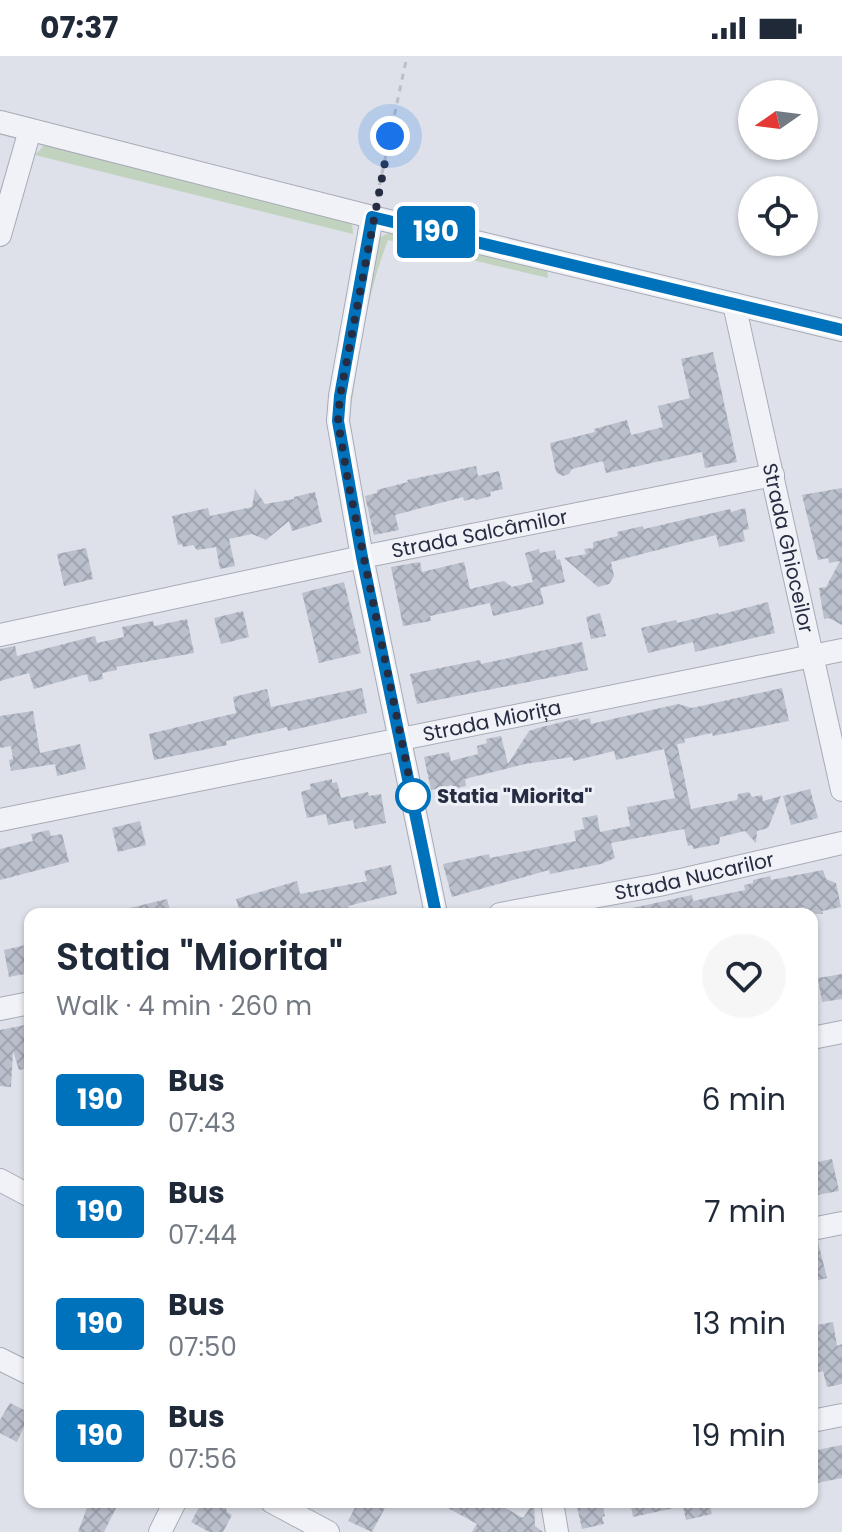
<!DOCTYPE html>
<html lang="en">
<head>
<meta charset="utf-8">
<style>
	:root { --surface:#fff; --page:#f6f6f7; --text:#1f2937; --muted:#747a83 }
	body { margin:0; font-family:Poppins,sans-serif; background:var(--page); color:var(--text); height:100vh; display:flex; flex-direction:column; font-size:30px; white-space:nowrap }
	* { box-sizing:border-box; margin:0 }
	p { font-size:26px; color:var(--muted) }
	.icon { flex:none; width:44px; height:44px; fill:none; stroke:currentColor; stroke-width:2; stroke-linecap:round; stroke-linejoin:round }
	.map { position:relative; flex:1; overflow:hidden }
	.drawer { position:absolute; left:24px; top:852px; width:794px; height:600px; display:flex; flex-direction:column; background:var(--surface); border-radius:16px; box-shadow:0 2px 6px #0004 }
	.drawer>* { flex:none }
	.badge { padding:0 16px; border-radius:6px; font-size:28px; line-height:52px }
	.needle { width:52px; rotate:256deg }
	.fabs { position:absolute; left:738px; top:24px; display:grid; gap:16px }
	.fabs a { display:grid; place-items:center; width:80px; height:80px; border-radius:50%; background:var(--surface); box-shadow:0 2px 6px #0004; font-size:40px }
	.you { position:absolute; width:40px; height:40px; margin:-20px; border:6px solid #fff; border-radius:50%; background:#1a73e8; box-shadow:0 0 0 12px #1a73e833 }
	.map>.badge { position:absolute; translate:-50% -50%; box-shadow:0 0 0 4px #fff }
	.round { display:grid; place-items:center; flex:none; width:84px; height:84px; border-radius:42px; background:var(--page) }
	.headline { display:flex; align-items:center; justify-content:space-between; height:136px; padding:0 32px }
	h1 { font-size:38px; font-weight:600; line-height:60px }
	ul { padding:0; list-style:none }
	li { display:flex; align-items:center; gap:24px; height:112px; padding:0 32px }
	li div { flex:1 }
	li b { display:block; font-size:30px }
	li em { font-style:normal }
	li .badge { min-width:88px; font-weight:700; text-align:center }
	.status { display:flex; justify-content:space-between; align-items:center; height:56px; padding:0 40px; background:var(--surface); direction:ltr }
	.status svg { height:22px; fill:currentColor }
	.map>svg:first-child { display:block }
	.green { fill:#c1d3be }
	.building { fill:url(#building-cross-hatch) }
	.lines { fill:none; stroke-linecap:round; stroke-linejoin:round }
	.minor-casing { stroke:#a7abb7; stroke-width:24 }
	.path { stroke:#bcbfc8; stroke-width:3; stroke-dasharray:6 6; stroke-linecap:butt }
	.minor { stroke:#f1f2f7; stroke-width:22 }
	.line-casing { stroke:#fff; stroke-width:18 }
	.line { stroke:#0072bc; stroke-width:12 }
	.walk { stroke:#262c41; stroke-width:8; stroke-dasharray:0 14.4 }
	.stop-dot { fill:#fff; stroke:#0072bc; stroke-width:4 }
	.labels { text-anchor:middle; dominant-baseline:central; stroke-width:6; stroke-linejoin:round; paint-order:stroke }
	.street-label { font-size:20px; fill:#262c41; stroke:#edf0f6 }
	.stop-label { font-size:20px; font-weight:bold; fill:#262c41; stroke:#edf0f6; text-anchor:start }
</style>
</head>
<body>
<div class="status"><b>07:37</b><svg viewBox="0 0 49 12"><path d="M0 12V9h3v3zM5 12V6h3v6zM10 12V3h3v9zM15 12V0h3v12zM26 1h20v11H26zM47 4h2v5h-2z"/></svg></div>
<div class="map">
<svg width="842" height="1476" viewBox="0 0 842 1476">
	<defs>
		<pattern id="building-cross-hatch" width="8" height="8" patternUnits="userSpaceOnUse" patternTransform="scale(2)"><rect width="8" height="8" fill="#babfcc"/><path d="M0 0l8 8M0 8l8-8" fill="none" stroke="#a0a4b0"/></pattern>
	</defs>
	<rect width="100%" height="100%" fill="#dee1e9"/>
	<g class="green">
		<path d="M46 87 352 166 353 178 35 99Z"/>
		<path d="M393 175 547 212 548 222 388 184C366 240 359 299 350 358L348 355 370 217 380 181Z"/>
	</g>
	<g class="building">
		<path d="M713 296 737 406 705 412 702 396 606 417 603 405 572 413 569 418 563 420 556 416 550 387 595 376 594 373 627 364 631 379 663 371 658 350 690 342 681 303Z"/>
		<path d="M476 410 478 420 499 415 503 433 490 436 491 440 476 444 475 442 464 445 463 441 395 459 399 474 374 479 365 440 377 437V434L408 426 407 424Z"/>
		<path d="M842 432V569L829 562 824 563 819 532 826 531 840 505 829 507 828 502 818 504 802 439Z"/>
		<path d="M255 433 265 448 294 443V441L315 436 322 466 292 475 289 465 266 484 252 478 229 483 235 510 220 513 216 491 197 494 193 489 183 491 182 488 178 489 172 460 208 452 210 460 252 451Z"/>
		<path d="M745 452 749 473 743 474 745 485 719 491 716 479 611 506 614 520 609 528 598 531 564 502 586 498 584 493 593 492V486L618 480 617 476 643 470 644 473 730 453 731 456Z"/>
		<path d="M86 492 93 523 64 530 57 498Z"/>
		<path d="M539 493 540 497 555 494 557 504 560 503 565 526 540 532 544 548 493 560 490 547 430 560 431 565 403 570 391 511 420 506 422 516 464 506 470 533 504 525 512 531 533 526 525 497Z"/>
		<path d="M344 526 361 597 319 607 302 537Z"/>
		<path d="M768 546 775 577 695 596 693 586 648 597 641 572 676 564 677 567 718 557 719 559Z"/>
		<path d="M243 555 249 581 221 588 214 562Z"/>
		<path d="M600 557 606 580 591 583 586 561Z"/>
		<path d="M187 563 194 597 116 611 117 614 102 617 103 623 89 626 87 618 34 633 29 617 0 625V593L15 590 17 600 95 580 97 587 124 581 122 571 153 565 154 570Z"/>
		<path d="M582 586 588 614 417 648 410 618 480 604 481 608Z"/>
		<path d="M362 632 367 657 288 675 287 671 226 685 227 689 154 704 149 678 236 657 233 641 267 633 271 651Z"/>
		<path d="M782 632 789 665 713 680 712 677 684 683 685 687 677 688 691 753 737 744 738 738 749 736 752 741 762 739 763 745 781 740 768 772 757 775 756 787 745 775 720 781 719 788 693 793 692 789 688 790 684 773 611 787 615 802 601 808 550 818 549 814 452 841 443 808 489 798 490 802 576 785 574 775 584 773 582 762 597 759 600 776 630 770 627 751 675 742 664 693 616 704 614 695 573 705 572 701 525 708 465 723 466 730 452 733V729L431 734 424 701 449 696 451 705 478 698 477 690 487 687 486 683 501 680 508 708 529 675 538 672 578 662 579 665 590 662 591 668 678 648 692 652Z"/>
		<path d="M33 655 40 697 80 688 86 713 57 720 55 708 11 715 9 704 13 703 11 690 0 692V660Z"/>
		<path d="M332 723V727L337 726 341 742 368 736 369 740 381 738 386 767 355 773 353 764 328 769 326 758 307 762 301 736 311 733 310 728Z"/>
		<path d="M810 733 818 762 791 769 783 740Z"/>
		<path d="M140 765 146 789 118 796 112 772Z"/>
		<path d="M49 774 51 780 62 778 69 806 0 824V793L33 785 31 778Z"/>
		<path d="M391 809 397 838 348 850 349 855 332 858H241L236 843 297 825 300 838 367 825 364 815Z"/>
		<path d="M823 814 826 823 836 827 841 851 822 855 823 858H806L804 851 774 858H633V852L692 839 693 845 745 834 744 829 753 827V824L770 820 771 824Z"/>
		<path d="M167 843 171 858H127L126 853Z"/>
		<path d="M30 888V917L9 921 4 894Z"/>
		<path d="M842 918V943L822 946 818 922Z"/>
		<path d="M30 968V1012L19 1014 13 995 11 1031 0 1030V974Z"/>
		<path d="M832 1103 839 1135 812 1140V1107Z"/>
		<path d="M818 1186 827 1222 812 1226V1187Z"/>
		<path d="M833 1266 837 1290 842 1288V1328L827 1331 823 1315 814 1317 812 1270Z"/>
		<path d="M10 1347 30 1357 17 1386 0 1377V1364Z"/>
		<path d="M842 1389V1422L812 1428V1395Z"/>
		<path d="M89 1446H119L104 1476H78Z"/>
		<path d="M202 1446 212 1449 214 1446H224L227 1456 232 1459 223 1476H209L191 1466Z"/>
		<path d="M358 1446H378L386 1450 372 1476 348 1465Z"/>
		<path d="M437 1446H495L523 1462 534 1446 535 1470 543 1476H472L477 1468Z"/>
		<path d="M576 1446H602L605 1460 602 1461 604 1468 582 1473Z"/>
		<path d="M630 1446H673L674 1452 633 1461Z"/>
		<path d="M682 1446H709L712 1458 686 1464Z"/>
	</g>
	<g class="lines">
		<defs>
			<g id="minor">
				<path d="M0 66 372 161 842 274"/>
				<path d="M372 161 340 340 338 365 362 501 436 858"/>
				<path d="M0 179 30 74"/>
				<path id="s1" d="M734 248 842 734"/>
				<path id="s2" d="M0 579 362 501 773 419"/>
				<path id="s3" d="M0 764 842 594"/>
				<path id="s4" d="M500 858 659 829 842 787"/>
				<path d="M0 953 30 947"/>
				<path d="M812 982 842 976"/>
				<path d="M0 1124 30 1140"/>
				<path d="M812 1173 842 1167"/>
				<path d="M0 1303 30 1318"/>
				<path d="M812 1365 842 1359"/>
				<path d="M272 1446 328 1476"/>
				<path d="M552 1446 557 1476"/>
				<path d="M160 1476 175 1446"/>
			</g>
		</defs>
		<use href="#minor" class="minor-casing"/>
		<path class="path" d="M377 141 407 0"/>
		<use href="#minor" class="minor"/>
	</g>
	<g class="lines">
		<defs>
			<path id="line" d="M436 858 362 501 338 365 340 340 372 161 842 274"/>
		</defs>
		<use href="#line" class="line-casing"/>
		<use href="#line" class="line"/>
		<path class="walk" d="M390 80 340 340 338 365 348 425 413 740"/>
	</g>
	<circle class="stop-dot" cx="413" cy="740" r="16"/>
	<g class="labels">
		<g class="street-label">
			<text stroke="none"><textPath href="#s2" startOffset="490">Strada Salcâmilor</textPath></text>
			<text stroke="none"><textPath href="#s1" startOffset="250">Strada Ghioceilor</textPath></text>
			<text stroke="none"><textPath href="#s3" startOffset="502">Strada Miorița</textPath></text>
			<text stroke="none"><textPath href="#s4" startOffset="198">Strada Nucarilor</textPath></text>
		</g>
		<g class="stop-label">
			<text x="437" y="740">Statia "Miorita"</text>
		</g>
	</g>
</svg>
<div class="fabs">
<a><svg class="needle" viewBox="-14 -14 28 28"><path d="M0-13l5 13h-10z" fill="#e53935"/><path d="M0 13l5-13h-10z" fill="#747a83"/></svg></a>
<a><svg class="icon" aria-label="locate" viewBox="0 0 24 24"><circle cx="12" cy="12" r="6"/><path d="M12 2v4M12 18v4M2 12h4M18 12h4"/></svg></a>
</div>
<div class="you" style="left:390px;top:80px"></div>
<b class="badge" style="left:436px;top:176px;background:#0072bc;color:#fff">190</b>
<section class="drawer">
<div class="headline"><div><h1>Statia &quot;Miorita&quot;</h1><p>Walk · 4 min · 260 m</p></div><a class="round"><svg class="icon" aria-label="heart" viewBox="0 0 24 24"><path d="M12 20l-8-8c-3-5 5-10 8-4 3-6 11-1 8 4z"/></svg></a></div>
<ul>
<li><span class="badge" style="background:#0072bc;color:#fff">190</span><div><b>Bus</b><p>07:43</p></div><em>6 min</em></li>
<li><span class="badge" style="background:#0072bc;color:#fff">190</span><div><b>Bus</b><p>07:44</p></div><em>7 min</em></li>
<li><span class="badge" style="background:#0072bc;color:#fff">190</span><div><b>Bus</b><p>07:50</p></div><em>13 min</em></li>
<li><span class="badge" style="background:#0072bc;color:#fff">190</span><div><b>Bus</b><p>07:56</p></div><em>19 min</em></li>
</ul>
</section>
</div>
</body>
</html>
